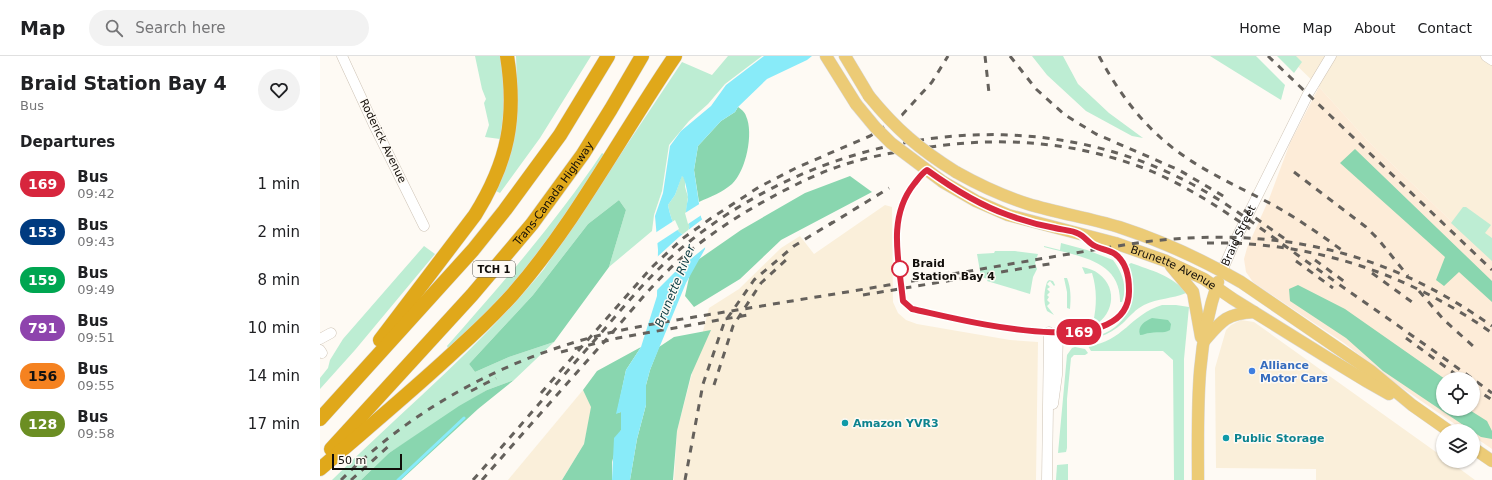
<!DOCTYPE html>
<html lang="en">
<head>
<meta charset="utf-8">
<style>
	:root { --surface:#fff; --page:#f2f2f2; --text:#202124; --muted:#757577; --line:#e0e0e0 }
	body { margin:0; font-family:"DejaVu Sans",sans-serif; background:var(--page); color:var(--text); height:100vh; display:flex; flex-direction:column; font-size:15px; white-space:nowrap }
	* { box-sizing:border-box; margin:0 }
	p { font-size:13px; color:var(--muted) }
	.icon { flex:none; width:22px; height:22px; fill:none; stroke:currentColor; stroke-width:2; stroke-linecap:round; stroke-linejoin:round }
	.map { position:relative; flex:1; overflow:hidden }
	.drawer { display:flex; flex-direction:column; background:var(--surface); width:320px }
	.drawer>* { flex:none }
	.badge { padding:0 8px; border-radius:13px; font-size:14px; line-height:26px }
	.tools { position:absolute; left:1116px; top:316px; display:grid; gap:8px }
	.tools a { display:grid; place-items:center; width:44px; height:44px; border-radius:50%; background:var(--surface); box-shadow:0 1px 3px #0004; font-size:20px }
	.scale { position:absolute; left:12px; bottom:10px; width:70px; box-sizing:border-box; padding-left:4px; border:2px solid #110d09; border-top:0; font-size:11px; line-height:14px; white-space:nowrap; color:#110d09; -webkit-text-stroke:3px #fefaf4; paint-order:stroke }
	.map>.badge { position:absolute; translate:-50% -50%; box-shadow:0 0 0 2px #fff }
	h2 { padding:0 20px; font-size:15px; line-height:36px }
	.round { display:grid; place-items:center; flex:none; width:42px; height:42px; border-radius:21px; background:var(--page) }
	.head { display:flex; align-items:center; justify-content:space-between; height:68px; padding:0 20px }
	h1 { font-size:19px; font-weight:700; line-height:30px }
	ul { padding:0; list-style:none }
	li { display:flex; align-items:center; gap:12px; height:48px; padding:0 20px }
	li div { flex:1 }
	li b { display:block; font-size:15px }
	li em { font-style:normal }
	li .badge { min-width:44px; font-weight:700; text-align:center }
	header { display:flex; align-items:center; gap:24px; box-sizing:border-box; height:56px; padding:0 20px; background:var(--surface); border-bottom:1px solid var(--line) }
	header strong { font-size:19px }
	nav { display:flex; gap:22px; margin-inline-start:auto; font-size:14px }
	.search { width:280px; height:36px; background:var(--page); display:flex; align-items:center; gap:10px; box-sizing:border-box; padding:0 14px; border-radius:22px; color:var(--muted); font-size:15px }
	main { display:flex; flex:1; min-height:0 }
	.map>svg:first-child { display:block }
	.industrial { fill:#faefda }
	.built { fill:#fdecd8; fill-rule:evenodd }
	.green { fill:#bdedd3 }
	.forest { fill:#89d6af }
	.water { fill:#88ebf9; fill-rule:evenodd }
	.pier { fill:#fefaf4 }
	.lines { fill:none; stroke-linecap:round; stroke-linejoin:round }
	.stream { stroke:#88ebf9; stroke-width:3 }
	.minor-casing { stroke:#cec3b5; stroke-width:11 }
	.major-casing { stroke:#d9d8d8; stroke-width:13 }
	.highway-casing { stroke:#d9d8d8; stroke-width:15 }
	.minor { stroke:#fff; stroke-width:10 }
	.major { stroke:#eccb76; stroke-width:12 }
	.highway { stroke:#e0a81a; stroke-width:14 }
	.rail { stroke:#65615c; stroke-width:3; stroke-dasharray:7 7; stroke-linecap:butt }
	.major-bridge-casing { stroke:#d9d8d8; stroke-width:13; stroke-linecap:butt }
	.major-bridge { stroke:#eccb76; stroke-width:12 }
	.line-casing { stroke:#fff; stroke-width:9 }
	.line { stroke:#d7263d; stroke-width:6 }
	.stop-dot { fill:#fff; stroke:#d7263d; stroke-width:2 }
	.shop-dot { fill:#3f7fe0; stroke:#fefaf4; stroke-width:1.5 }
	.culture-dot { fill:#0f9aa8; stroke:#fefaf4; stroke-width:1.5 }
	.labels { text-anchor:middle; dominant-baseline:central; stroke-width:3; stroke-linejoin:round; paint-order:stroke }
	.shield { fill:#fefaf4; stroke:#585450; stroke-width:1 }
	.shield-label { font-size:10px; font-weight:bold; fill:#110d09 }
	.street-label { font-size:11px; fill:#110d09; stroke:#fefaf4 }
	.stop-label { font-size:11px; font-weight:bold; fill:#110d09; stroke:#fefaf4; text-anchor:start }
	.shop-label { font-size:11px; font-weight:bold; fill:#366cbe; stroke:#fefaf4; text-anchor:start }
	.culture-label { font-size:11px; font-weight:bold; fill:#0d838f; stroke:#fefaf4; text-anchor:start }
	.water-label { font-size:12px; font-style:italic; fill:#114046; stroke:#fefaf4 }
</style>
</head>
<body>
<header>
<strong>Map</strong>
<div class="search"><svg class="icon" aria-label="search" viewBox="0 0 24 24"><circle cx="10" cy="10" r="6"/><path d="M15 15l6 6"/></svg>Search here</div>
<nav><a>Home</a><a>Map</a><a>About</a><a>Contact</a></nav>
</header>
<main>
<section class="drawer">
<div class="head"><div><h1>Braid Station Bay 4</h1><p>Bus</p></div><a class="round"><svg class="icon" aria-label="heart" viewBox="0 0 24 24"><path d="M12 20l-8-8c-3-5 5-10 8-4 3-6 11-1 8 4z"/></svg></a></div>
<h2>Departures</h2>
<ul>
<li><span class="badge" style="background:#d7263d;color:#fff">169</span><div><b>Bus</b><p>09:42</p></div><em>1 min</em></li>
<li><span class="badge" style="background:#003b80;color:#fff">153</span><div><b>Bus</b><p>09:43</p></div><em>2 min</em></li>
<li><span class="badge" style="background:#00a651;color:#fff">159</span><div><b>Bus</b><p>09:49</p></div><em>8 min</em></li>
<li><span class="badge" style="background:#8e44ad;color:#fff">791</span><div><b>Bus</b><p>09:51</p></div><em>10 min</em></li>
<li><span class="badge" style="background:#f58220;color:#111">156</span><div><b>Bus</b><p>09:55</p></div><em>14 min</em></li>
<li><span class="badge" style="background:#6b8e23;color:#fff">128</span><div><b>Bus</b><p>09:58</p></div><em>17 min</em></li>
</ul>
</section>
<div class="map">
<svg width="1172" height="424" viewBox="0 0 1172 424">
	<rect width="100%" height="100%" fill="#fefaf4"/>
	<g class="industrial">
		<path d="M967 0H1172V201L1130 164 1048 85 999 31Z"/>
		<path d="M565 149 572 151 573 246 578 257 586 264 597 268 690 284 718 286 716 424H354L357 375 389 252 419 233 461 192 480 180 494 198Z"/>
		<path d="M921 264 934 266 1123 401V405H1129L1155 424H996V413L896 412 895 312 906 274 911 269Z"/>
		<path d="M263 334 272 351 264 388 242 424H188Z"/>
	</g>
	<path class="built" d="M999 31 1048 85 1130 164 1172 201V393L1153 380V375H1145L1075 327 1024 287 937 229 933 226 926 216 924 203 927 192 949 143 970 87ZM1123 323H1153V353H1123Z"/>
	<g class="green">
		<path d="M155 0H180C185 27 185 55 180 83L165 81 169 69 164 47 166 43 162 33Z"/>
		<path d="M196 0H271L220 82 180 137 176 135C199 85 198 54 196 0Z"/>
		<path d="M408 0H442L405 28 388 48 369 65 349 89 342 135 334 159 332 175 289 211 306 154 299 144 268 168 213 239 149 308 155 316 189 301 234 286 194 324 167 334 69 397 41 424H12C83 354 161 290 224 213L362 6 392 19Z"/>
		<path d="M712 0H743L758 28 789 57 823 82 812 80 766 55 727 19Z"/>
		<path d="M890 0H936L965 29 961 44Z"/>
		<path d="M957 0H976L982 6 974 17Z"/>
		<path d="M282 97 285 99 226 187 176 249 128 292 127 290C182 228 236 166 282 97Z"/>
		<path d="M362 119 365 124V131L368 141 366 155 370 166 368 177 364 179C354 175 350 159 348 149L355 139Z"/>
		<path d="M1143 151H1146L1171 169 1165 177 1172 182V205L1131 167Z"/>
		<path d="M741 187 767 194 793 204C802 216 808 231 802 246H800C801 203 756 200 724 191V190L740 194Z"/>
		<path d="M104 190 115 198 35 294 0 333V322L8 312 10 304 23 283Z"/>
		<path d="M675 195H695L718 198 715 207 717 213 713 221 710 238 667 225 668 223 661 221 657 198 674 197Z"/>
		<path d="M811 207C830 214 854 220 866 237 852 243 838 242 824 249 816 253 810 260 803 267 786 282 770 285 748 284L749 282C759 282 770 282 780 279 809 270 821 236 808 209Z"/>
		<path d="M762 211C768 212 774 214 779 218 799 233 793 262 771 271 764 274 756 273 749 273V269L746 268 748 264H761L773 267C777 250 777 233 772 217L765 218Z"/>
		<path d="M744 222H747C751 232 751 242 750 253L747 252V236Z"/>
		<path d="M729 224 733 225 735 229 734 230 730 225 727 228 730 231 727 233 730 236 727 239 729 241 727 244 730 247 727 250 734 259 727 255C723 246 724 235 727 226Z"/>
		<path d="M842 249H856L869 251 864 303V424H854L853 304 843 295H771L768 290C803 286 811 258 842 249Z"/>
		<path d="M755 291 765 293 768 297 765 299H754L751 302 747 343V392L746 396 738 397 747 299 752 292Z"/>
		<path d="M748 408V424H736L737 409Z"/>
	</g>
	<g class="forest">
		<path d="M418 51C421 53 425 56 426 60 434 77 426 115 412 128 403 136 390 141 379 146L374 114 378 90 401 65 415 56Z"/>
		<path d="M1035 93 1172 225V246L1139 216 1124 230 1116 224 1125 201 1020 107Z"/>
		<path d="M530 120 552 136 461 184 420 223 374 251 365 240 372 208 421 174 485 137Z"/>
		<path d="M299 144 306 154 289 211 234 286 189 301 155 316 149 308 213 239 268 168Z"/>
		<path d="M978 229 1025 253 1125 323H1123V353H1148L1167 365 1172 375V383L1161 381 1063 315 1026 282 970 245 969 233Z"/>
		<path d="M832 262 848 264 851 268 850 274C843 278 837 275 830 277 826 277 824 279 820 279 817 270 825 265 832 262Z"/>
		<path d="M391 274 371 319 357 375 353 424H310L317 383 326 349V329L330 314 339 291 354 281Z"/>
		<path d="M321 291 306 314 297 357 301 356V374L292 406V424H242L264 388 271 351 263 334 277 315Z"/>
		<path d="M194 324 158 353 81 424H41L69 397 139 350 167 334Z"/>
	</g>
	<path class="water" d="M444 0H492L487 4 447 23 418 51 415 56 401 65 378 90 374 114 381 161 386 172 385 193 366 227 330 314 326 329V349L317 383 310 424H292L294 382 301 374V356L296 358 306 314 321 291 337 240 338 194 335 160 343 137 350 90 361 75 391 50 406 29ZM362 120C365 122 368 138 368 143 367 147 366 152 366 156 368 164 371 168 368 177L364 179C354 175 350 159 348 149L355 139Z"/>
	<g class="pier">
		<path d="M381 147 383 158 368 168 365 157Z"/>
		<path d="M384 162 388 172V189L356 215 336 235V202L359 181Z"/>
		<path d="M355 164 359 173 336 188 335 177Z"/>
	</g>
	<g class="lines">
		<path class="stream" d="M78 424 144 362"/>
		<defs>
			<g id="minor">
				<path d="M22 0 53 67 104 170"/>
				<path d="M1166 0 1172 4"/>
				<path id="s1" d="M902 215 917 181 988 38 1011 0"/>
				<path d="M0 283 11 277"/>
				<path d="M0 294 2 297"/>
				<path d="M733 348 737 319 738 276"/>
				<path d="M727 424 729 276"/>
			</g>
			<g id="major">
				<path d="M506 0 536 48"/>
				<path d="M525 0 549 40"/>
				<path d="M636 116C659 129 683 140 708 148 738 157 769 162 799 171 842 185 883 204 921 226L1051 315 1092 349 1129 375"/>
				<path id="s2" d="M623 126 656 145 688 159 795 187 846 205 884 223 913 243 1008 302 1046 325 1069 338"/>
				<path d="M851 210 873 236 881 281"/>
				<path d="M884 285C902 264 906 258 934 256"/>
				<path d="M1153 392 1172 405"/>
				<path d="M878 424C878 355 875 293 898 226"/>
			</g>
			<g id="highway">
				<path d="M60 284 155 159C188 106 197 62 187 0"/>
				<path d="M0 363 153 194 185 154 240 79 288 0"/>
				<path id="s3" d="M11 393 152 239 212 168 263 98 291 53 322 0"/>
				<path d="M0 413C45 374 91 336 135 295 155 277 175 258 193 238 256 166 301 79 355 0"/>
			</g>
		</defs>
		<use href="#minor" class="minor-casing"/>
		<use href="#major" class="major-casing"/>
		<use href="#highway" class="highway-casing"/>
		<use href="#minor" class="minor"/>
		<use href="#major" class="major"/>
		<use href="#highway" class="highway"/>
		<g class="rail">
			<path d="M665 0 669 37"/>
			<path d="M690 0 716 33 745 59 776 78 859 114 905 141"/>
			<path d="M779 0C795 30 815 59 841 82 874 112 916 129 955 150 978 163 1001 179 1023 195"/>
			<path d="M948 0 1172 214"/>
			<path d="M974 116 1046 171 1058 183 1088 220"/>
			<path d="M924 154 968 185"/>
			<path d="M509 169 569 132"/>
			<path d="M887 187C992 185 1087 217 1172 277"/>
			<path d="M995 204 1025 226"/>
			<path d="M976 205 1013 232"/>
			<path d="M1052 217 1096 249"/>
			<path d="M1099 235 1124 264 1153 290"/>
			<path d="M543 239 735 207"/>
			<path d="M1086 282 1142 323"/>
			<path d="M241 296 298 282 433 258"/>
			<path d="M394 329 413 270 441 227 466 204"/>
			<path d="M1153 331 1172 344"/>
			<path d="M151 335 176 322"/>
			<path d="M221 337 331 212 362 183 390 163 439 131 478 111 550 80 582 59 612 26 628 0"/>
			<path d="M21 424C87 358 170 311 259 285 298 273 340 267 380 260 425 253 470 245 515 238 618 221 721 202 823 186 955 170 1063 193 1172 270"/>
			<path d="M31 424 71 388"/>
			<path d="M153 424C196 375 238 325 282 276 306 248 330 219 358 195 494 79 695 41 858 121 904 143 945 176 986 205 1048 249 1111 292 1172 337"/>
			<path d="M162 424C202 378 243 332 284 286 310 257 335 224 365 199 403 167 453 138 499 118 534 103 572 96 610 91 686 80 759 86 831 115 866 130 899 151 930 173"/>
			<path d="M365 424 383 328 404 267 434 224 474 190 513 166"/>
		</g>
		<defs>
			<g id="major-bridge">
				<path d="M549 40C576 73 599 93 636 116"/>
				<path d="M536 48 555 71 571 87 623 126"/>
			</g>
		</defs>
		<use href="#major-bridge" class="major-bridge-casing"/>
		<use href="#major-bridge" class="major-bridge"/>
	</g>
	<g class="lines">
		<defs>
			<path id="line" d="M607 114C632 132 659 149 688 159 704 165 719 169 735 172 742 174 752 174 759 178 764 180 768 186 773 189 780 193 789 194 795 198 806 206 809 221 809 234 811 311 632 261 592 253L583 245C579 205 567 162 594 128 598 123 602 117 607 114Z"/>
		</defs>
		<use href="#line" class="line-casing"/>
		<use href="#line" class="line"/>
	</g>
	<circle class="stop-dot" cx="580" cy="213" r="8"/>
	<circle class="shop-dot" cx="932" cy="315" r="4"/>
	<g class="culture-dot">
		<circle cx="525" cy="367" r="4"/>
		<circle cx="906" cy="382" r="4"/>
	</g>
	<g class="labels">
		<rect class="shield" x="153" y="205" width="42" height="16" rx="3"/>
		<g class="shield-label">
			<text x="174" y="213">TCH 1</text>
		</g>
		<g class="street-label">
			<text transform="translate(63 85) rotate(64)">Roderick Avenue</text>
			<text stroke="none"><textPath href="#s3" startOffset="339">Trans-Canada Highway</textPath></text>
			<text stroke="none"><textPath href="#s1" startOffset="39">Braid Street</textPath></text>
			<text stroke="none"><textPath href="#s2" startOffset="247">Brunette Avenue</textPath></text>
		</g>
		<g class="stop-label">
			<text x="592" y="207">Braid<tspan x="592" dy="13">Station Bay 4</tspan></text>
		</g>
		<g class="shop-label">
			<text x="940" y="309">Alliance<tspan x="940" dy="13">Motor Cars</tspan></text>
		</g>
		<g class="culture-label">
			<text x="533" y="367">Amazon YVR3</text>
			<text x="914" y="382">Public Storage</text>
		</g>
		<g class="water-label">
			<text transform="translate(355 230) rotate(-68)">Brunette River</text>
		</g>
	</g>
</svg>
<div class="tools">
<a><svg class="icon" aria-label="locate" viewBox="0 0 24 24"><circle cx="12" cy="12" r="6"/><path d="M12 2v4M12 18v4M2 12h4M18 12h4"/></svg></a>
<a><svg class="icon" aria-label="layers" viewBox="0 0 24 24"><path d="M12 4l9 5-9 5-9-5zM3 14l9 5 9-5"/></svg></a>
</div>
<div class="scale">50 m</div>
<b class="badge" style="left:759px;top:276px;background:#d7263d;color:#fff">169</b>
</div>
</main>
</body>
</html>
